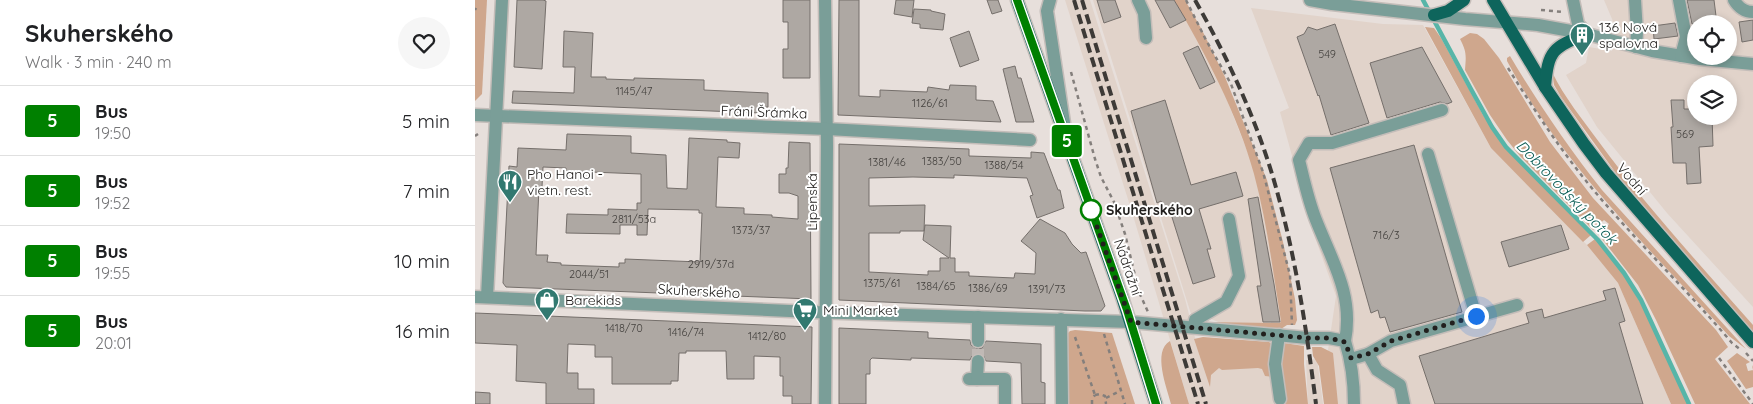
<!DOCTYPE html>
<html lang="en">
<head>
<meta charset="utf-8">
<style>
	:root { --surface:#fff; --page:#f6f6f6; --text:#202124; --muted:#757577; --line:#e0e0e0 }
	body { margin:0; font-family:Quicksand,sans-serif; background:var(--page); color:var(--text); height:100vh; display:flex; flex-direction:column; font-size:19px; white-space:nowrap }
	* { box-sizing:border-box; margin:0 }
	p { font-size:16px; color:var(--muted) }
	.icon { flex:none; width:28px; height:28px; fill:none; stroke:currentColor; stroke-width:2; stroke-linecap:round; stroke-linejoin:round }
	.map { position:relative; flex:1; overflow:hidden }
	.sheet { display:flex; flex-direction:column; background:var(--surface); width:475px }
	.sheet>* { flex:none }
	.badge { padding:0 10px; border-radius:4px; font-size:18px; line-height:32px }
	.controls { position:absolute; left:1212px; top:15px; display:grid; gap:10px }
	.controls a { display:grid; place-items:center; width:50px; height:50px; border-radius:50%; background:var(--surface); box-shadow:0 2px 8px #0003; font-size:25px }
	.you { position:absolute; width:25px; height:25px; margin:-12px; border:4px solid #fff; border-radius:50%; background:#1a73e8; box-shadow:0 0 0 8px #1a73e833 }
	.map>.badge { position:absolute; translate:-50% -50%; box-shadow:0 0 0 2px #fff }
	.round { display:grid; place-items:center; flex:none; width:52px; height:52px; border-radius:26px; background:var(--page) }
	.summary { display:flex; align-items:center; justify-content:space-between; height:85px; padding:0 25px }
	h1 { font-size:24px; font-weight:800; line-height:38px }
	ul { padding:0; list-style:none }
	li { display:flex; align-items:center; gap:15px; height:70px; padding:0 25px; border-top:1px solid var(--line) }
	li div { flex:1 }
	li b { display:block; font-size:19px }
	li em { font-style:normal }
	li .badge { min-width:55px; font-weight:700; text-align:center }
	main { display:flex; flex:1; min-height:0 }
	.map>svg:first-child { display:block }
	.built { fill:#e1d3ca; fill-rule:evenodd }
	.green { fill:#cfa78d }
	.lines { fill:none; stroke-linecap:round; stroke-linejoin:round }
	.stream { stroke:#57b5a8; stroke-width:4.5 }
	.building { fill:#aea8a3; stroke:#756f6b; fill-rule:evenodd }
	.minor-tunnel { stroke:#c0b9b5; stroke-width:12; stroke-dasharray:12 6; stroke-linecap:butt }
	.minor-casing { stroke:#c4bdb9; stroke-width:15 }
	.major-casing { stroke:#c4bdb9; stroke-width:15 }
	.path { stroke:#847f7c; stroke-width:2.5; stroke-dasharray:4 4; stroke-linecap:butt }
	.minor { stroke:#7a9e98; stroke-width:12 }
	.major { stroke:#0e655c; stroke-width:12 }
	.rail { stroke:#3d3a37; stroke-width:4; stroke-dasharray:10 5; stroke-linecap:butt }
	.line-casing { stroke:#fff; stroke-width:11 }
	.line { stroke:#008000; stroke-width:8 }
	.walk { stroke:#22201e; stroke-width:5; stroke-dasharray:0 9 }
	.stop-dot { fill:#fff; stroke:#008000; stroke-width:2.5 }
	.labels { text-anchor:middle; dominant-baseline:central; stroke-width:4; stroke-linejoin:round; paint-order:stroke }
	.number-label { font-size:11px; fill:#45423f }
	.poi-label { font-size:14px; fill:#22201e; stroke:#fff; text-anchor:start }
	.street-label { font-size:14px; fill:#22201e; stroke:#fff }
	.stop-label { font-size:14px; font-weight:bold; fill:#22201e; stroke:#fff; text-anchor:start }
	.water-label { font-size:15px; font-style:italic; fill:#045951; stroke:#fff }
</style>
</head>
<body>
<main>
<section class="sheet">
<div class="summary"><div><h1>Skuherského</h1><p>Walk · 3 min · 240 m</p></div><a class="round"><svg class="icon" aria-label="heart" viewBox="0 0 24 24"><path d="M12 20l-8-8c-3-5 5-10 8-4 3-6 11-1 8 4z"/></svg></a></div>
<ul>
<li><span class="badge" style="background:#008000;color:#fff">5</span><div><b>Bus</b><p>19:50</p></div><em>5 min</em></li>
<li><span class="badge" style="background:#008000;color:#fff">5</span><div><b>Bus</b><p>19:52</p></div><em>7 min</em></li>
<li><span class="badge" style="background:#008000;color:#fff">5</span><div><b>Bus</b><p>19:55</p></div><em>10 min</em></li>
<li><span class="badge" style="background:#008000;color:#fff">5</span><div><b>Bus</b><p>20:01</p></div><em>16 min</em></li>
</ul>
</section>
<div class="map">
<svg width="1278" height="404" viewBox="0 0 1278 404">
	<rect width="100%" height="100%" fill="#e7dfdb"/>
	<g class="built">
		<path d="M590 0H615L710 299 725 357 790 351 805 404H714L657 212Z"/>
		<path d="M618 0H700L720 34 748 90 782 176 809 326 748 324 722 313 716 314Z"/>
		<path d="M1129 0H1278V307L1192 213 1122 127 1091 75 1111 63 1114 47 1137 51 1140 26ZM1221 24H1254V56H1221ZM1221 84H1254V116H1221Z"/>
		<path d="M776 8 908 24 948 25 1016 148 1118 251 1143 283 1196 404H857L852 357 861 296 837 229 805 112 814 108Z"/>
		<path d="M842 359 848 404H833L831 360Z"/>
	</g>
	<g class="green">
		<path d="M0 0H12L7 94 0 101Z"/>
		<path d="M699 0H710L727 30 750 77 792 180 808 242 820 299 822 320 820 325H812L806 329 731 322 805 323 806 321C798 272 792 222 779 174 763 115 730 53 699 0Z"/>
		<path d="M950 27 959 28 966 38 1008 115 1030 147 1116 235 1108 242 1016 148Z"/>
		<path d="M995 33 1002 34 1009 39 1024 58 1075 142 1118 198 1241 330 1253 347 1240 359 1275 404H1220L1181 320 1163 285 1124 235 1134 224 1129 220 1118 230 1045 156 1032 140 1015 115 990 70C991 56 992 52 985 39Z"/>
		<path d="M1035 56C1063 103 1093 147 1127 190L1271 349 1254 336C1175 249 1088 166 1032 61V58Z"/>
		<path d="M1077 72C1089 97 1108 120 1124 142 1171 206 1225 265 1278 325V333L1173 213 1140 172 1086 97 1079 85Z"/>
		<path d="M1120 239C1164 284 1186 348 1213 404H1196L1143 283 1112 245Z"/>
		<path d="M600 330 637 333 660 404H590L592 334 595 331Z"/>
		<path d="M728 337 794 342 797 344 799 377 790 376 787 369 783 368 747 370 744 368 736 375 735 387 719 339Z"/>
		<path d="M695 341 714 404H696C692 388 677 351 695 341Z"/>
		<path d="M809 343 829 346V364L833 404H808L803 365Z"/>
		<path d="M837 347H846L858 353 863 404H849L844 366 838 356Z"/>
		<path d="M1262 353 1275 362 1271 364 1273 371 1278 370 1277 365 1278 367V387L1271 389 1252 361Z"/>
	</g>
	<g class="lines">
		<path class="stream" d="M948 0 997 91 1017 127 1031 147 1123 240 1149 273 1166 300 1214 404"/>
	</g>
	<g class="building">
		<path d="M42 0H68L71 1 67 69 39 67Z"/>
		<path d="M308 0H335V78H308V49H313V22H308Z"/>
		<path d="M364 0H384V96L405 97V90L452 92 453 87 474 90 475 85 501 86V100L518 101 526 122 363 115Z"/>
		<path d="M421 0H439L437 17 419 14Z"/>
		<path d="M512 0H523L527 11 517 14Z"/>
		<path d="M622 0H640L646 17 629 23Z"/>
		<path d="M680 0H699L711 20 695 28Z"/>
		<path d="M1212 0H1239L1242 24H1217Z"/>
		<path d="M439 9 456 10V11L470 14 468 30 445 28V24L437 23Z"/>
		<path d="M1278 20V40L1267 42 1264 22Z"/>
		<path d="M1200 23 1203 36 1179 39 1178 26Z"/>
		<path d="M860 24 894 123 856 135 844 95 843 96 822 37 829 34 833 27 842 30Z"/>
		<path d="M89 31 118 33 116 77H131V79L159 80V78L229 80V90L293 93V107H286V113L37 103 38 91 99 93 100 67H88Z"/>
		<path d="M494 31 504 60 485 67 475 38Z"/>
		<path d="M723 46 740 82 725 89 708 53Z"/>
		<path d="M947 47 977 102 972 104 965 102 912 118 895 63Z"/>
		<path d="M540 66 543 78H546L559 122H541L528 69Z"/>
		<path d="M690 100 716 185 761 172 768 196 724 209 736 249H732L740 277 718 284 696 214 692 215 686 201 682 203 656 111Z"/>
		<path d="M1196 100H1209V109H1221V116H1237L1238 146 1224 147 1226 183 1212 184 1211 163H1198L1196 127H1198Z"/>
		<path d="M92 134 156 136V153L191 155 192 188 212 189 214 138 252 140V142L265 143 264 158 243 157 241 207 269 208V214L297 215V217L323 219V196L314 193H304V174H311V168H313L314 142 335 143 336 299 31 287 28 283 34 166 42 167 43 148 91 150ZM68 167 91 168V171L166 174V203H162V210L133 209V215L92 214 91 233 145 234V225H162V235H172L173 209 224 210V213H227L225 262 150 259V263H144V267L86 265V263L72 262 73 255H61L64 187H67Z"/>
		<path d="M364 144 494 149V156L556 158V152L569 153 583 190H585L589 208 562 218 555 196 558 195 552 178 479 175V178L438 177 394 178V206L450 205 449 231H425V233H394V272L453 275V271H465V258H474L448 240 450 225 476 226 475 258H480V272H494V276L539 278 540 273 560 274 561 253 546 241 565 219 590 233 597 244 606 253 611 252 630 306 626 311H610L364 300Z"/>
		<path d="M939 145 987 312 915 332 910 317 905 318 903 310 896 313 855 168Z"/>
		<path d="M783 197 799 284 805 322H788L782 286H786L773 199Z"/>
		<path d="M1086 225 1094 249 1034 267 1026 242Z"/>
		<path d="M1140 288 1150 321 1144 323 1168 404H960L944 356 1054 323 1051 313 1067 309 1069 318 1131 300 1128 291Z"/>
		<path d="M0 313 337 327 336 404H317V396H308V376H305V357L279 356V379H252L251 351H211V353H204L203 381H196V384H137V357H120V345L93 344 92 373H103V389H119V404H71V383L41 381 42 345 0 343Z"/>
		<path d="M364 328 453 332V338L495 340 496 345 503 349 507 348 511 341 566 344V382L570 383V404H547L546 363 511 361 508 355 503 353 497 356 495 360 436 358V360L397 358 395 360V374H391V404H364Z"/>
		<path d="M0 392 15 393V404H0Z"/>
	</g>
	<g class="lines">
		<path class="minor-tunnel" d="M503 361V341"/>
		<defs>
			<g id="minor">
				<path d="M350 0 352 145 350 404"/>
				<path d="M575 0 572 11 589 123"/>
				<path d="M663 0 669 13 671 38"/>
				<path d="M835 0 857 4 990 19 1063 25 1112 34 1177 51 1225 59 1278 64"/>
				<path d="M1098 0 1103 24 1112 34"/>
				<path d="M1160 0 1162 32 1161 47"/>
				<path d="M1204 0 1211 37 1206 56"/>
				<path d="M1259 0C1263 7 1270 12 1278 12"/>
				<path d="M0 115 352 129 555 140"/>
				<path d="M953 154 1001 316"/>
				<path d="M0 297 337 312 656 322 833 338H854L870 341C877 363 879 382 879 404"/>
				<path d="M12 297 27 0"/>
				<path d="M586 319 587 404"/>
				<path d="M719 327 720 320 751 302 764 276 754 219"/>
				<path d="M804 335 800 364 805 399"/>
				<path d="M503 341V317"/>
				<path d="M870 341C879 295 857 261 841 220 833 200 829 180 824 160L834 143H857L967 110"/>
				<path d="M893 354 902 370 925 385 929 404"/>
				<path d="M876 359 893 354 916 341 1042 305"/>
				<path d="M494 379H530V404"/>
				<path d="M502 379 503 361"/>
			</g>
			<g id="major">
				<path d="M542 0 647 297 681 404"/>
				<path d="M1018 0 1070 87 1109 144 1131 173 1278 342"/>
				<path d="M959 15 973 11 989 0"/>
				<path d="M1070 87C1073 50 1078 47 1112 34"/>
			</g>
		</defs>
		<use href="#minor" class="minor-casing"/>
		<use href="#major" class="major-casing"/>
		<g class="path">
			<path d="M711 0 731 40 756 84 788 172 815 275 817 325"/>
			<path d="M0 10 1 8"/>
			<path d="M1066 10 1089 12"/>
			<path d="M1033 68C1060 111 1088 154 1121 193 1164 244 1213 291 1257 343L1266 350"/>
			<path d="M596 72 620 159 626 177 639 202 650 234 664 292 673 312"/>
			<path d="M0 136 3 134"/>
			<path d="M629 334 650 404"/>
			<path d="M600 337 620 395"/>
			<path d="M1271 353 1278 361"/>
			<path d="M1244 358 1278 404"/>
			<path d="M620 395 625 394 630 396 631 404"/>
			<path d="M631 398 645 391"/>
			<path d="M617 404V399L620 395"/>
		</g>
		<use href="#minor" class="minor"/>
		<use href="#major" class="major"/>
		<g class="rail">
			<path d="M599 0 723 404"/>
			<path d="M607 0 731 404"/>
			<path d="M720 0C755 62 785 127 803 195 822 264 832 334 841 404"/>
		</g>
	</g>
	<g class="lines">
		<defs>
			<path id="line" d="M542 0 652 310 681 404"/>
		</defs>
		<use href="#line" class="line-casing"/>
		<use href="#line" class="line"/>
		<path class="walk" d="M616 210 656 322 833 338H854L870 342 876 358 893 354 916 341 1001 316"/>
	</g>
	<defs>
		<symbol id="building-pin" viewBox="-11 -11 22 30"><path d="M0 17L-7.5 6A9.5 9.5 0 1 1 7.5 6Z" fill="#327970" stroke="#fff"/><path d="M-4-6H4V6H1V3H-1V6H-4ZM-2.5-4.3h1.7v1.8h-1.7ZM.8-4.3h1.7v1.8H.8ZM-2.5-1h1.7V.8h-1.7ZM.8-1h1.7V.8H.8Z" fill="#fff"/></symbol>
		<symbol id="restaurant-pin" viewBox="-11 -11 22 30"><path d="M0 17L-7.5 6A9.5 9.5 0 1 1 7.5 6Z" fill="#327970" stroke="#fff"/><path d="M-5-6h1v4h1v-4h1v4h1v-4h1v5L-1.5 .5V6h-2V.5L-5-1ZM5-6V6H3V1.5H1.5Q1.5-4 5-6Z" fill="#fff"/></symbol>
		<symbol id="shop-pin" viewBox="-11 -11 22 30"><path d="M0 17L-7.5 6A9.5 9.5 0 1 1 7.5 6Z" fill="#327970" stroke="#fff"/><path d="M-5-2.5h2.3a2.7 3.5 0 0 1 5.4 0H5L5.5 6h-11ZM-1.5-2.5h3a1.5 2.3 0 0 0-3 0Z" fill="#fff"/></symbol>
		<symbol id="supermarket-pin" viewBox="-11 -11 22 30"><path d="M0 17L-7.5 6A9.5 9.5 0 1 1 7.5 6Z" fill="#327970" stroke="#fff"/><path d="M-6-5.5h2.5l.6 2H6L4.5 2H-2.5L-4.4-4H-6ZM-1.5 3.2a1.3 1.3 0 1 0 .1 0ZM3 3.2a1.3 1.3 0 1 0 .1 0Z" fill="#fff"/></symbol>
	</defs>
	<g fill-rule="evenodd">
		<use href="#building-pin" x="1093" y="21" width="28" height="38"/>
		<use href="#restaurant-pin" x="21" y="168" width="28" height="38"/>
		<use href="#shop-pin" x="58" y="286" width="28" height="38"/>
		<use href="#supermarket-pin" x="316" y="296" width="28" height="38"/>
	</g>
	<circle class="stop-dot" cx="616" cy="210" r="10"/>
	<g class="labels">
		<g class="number-label">
			<text x="852" y="54">549</text>
			<text x="159" y="91">1145/47</text>
			<text x="455" y="103">1126/61</text>
			<text x="1210" y="134">569</text>
			<text x="467" y="161">1383/50</text>
			<text x="412" y="162">1381/46</text>
			<text x="529" y="165">1388/54</text>
			<text x="159" y="219">2811/53a</text>
			<text x="276" y="230">1373/37</text>
			<text x="911" y="235">716/3</text>
			<text x="236" y="264">2919/37d</text>
			<text x="114" y="274">2044/51</text>
			<text x="407" y="283">1375/61</text>
			<text x="461" y="286">1384/65</text>
			<text x="513" y="288">1386/69</text>
			<text x="572" y="289">1391/73</text>
			<text x="149" y="328">1418/70</text>
			<text x="211" y="332">1416/74</text>
			<text x="292" y="336">1412/80</text>
		</g>
		<g class="poi-label">
			<text x="1124" y="27">136 Nová<tspan x="1124" dy="16">spalovna</tspan></text>
			<text x="52" y="174">Pho Hanoi -<tspan x="52" dy="16">vietn. rest.</tspan></text>
			<text x="90" y="300">Barekids</text>
			<text x="348" y="310">Mini Market</text>
		</g>
		<g class="street-label">
			<text transform="translate(289 112) rotate(2)">Fráni Šrámka</text>
			<text transform="translate(1157 179) rotate(49)">Vodní</text>
			<text transform="translate(337 202) rotate(-90)">Lipenská</text>
			<text transform="translate(653 267) rotate(71)">Nádražní</text>
			<text transform="translate(224 291) rotate(3)">Skuherského</text>
		</g>
		<g class="stop-label">
			<text x="631" y="210">Skuherského</text>
		</g>
		<g class="water-label">
			<text transform="translate(1092 192) rotate(46)">Dobrovodský potok</text>
		</g>
	</g>
</svg>
<div class="controls">
<a><svg class="icon" aria-label="locate" viewBox="0 0 24 24"><circle cx="12" cy="12" r="6"/><path d="M12 2v4M12 18v4M2 12h4M18 12h4"/></svg></a>
<a><svg class="icon" aria-label="layers" viewBox="0 0 24 24"><path d="M12 4l9 5-9 5-9-5zM3 14l9 5 9-5"/></svg></a>
</div>
<div class="you" style="left:1001px;top:316px"></div>
<b class="badge" style="left:592px;top:141px;background:#008000;color:#fff">5</b>
</div>
</main>
</body>
</html>
